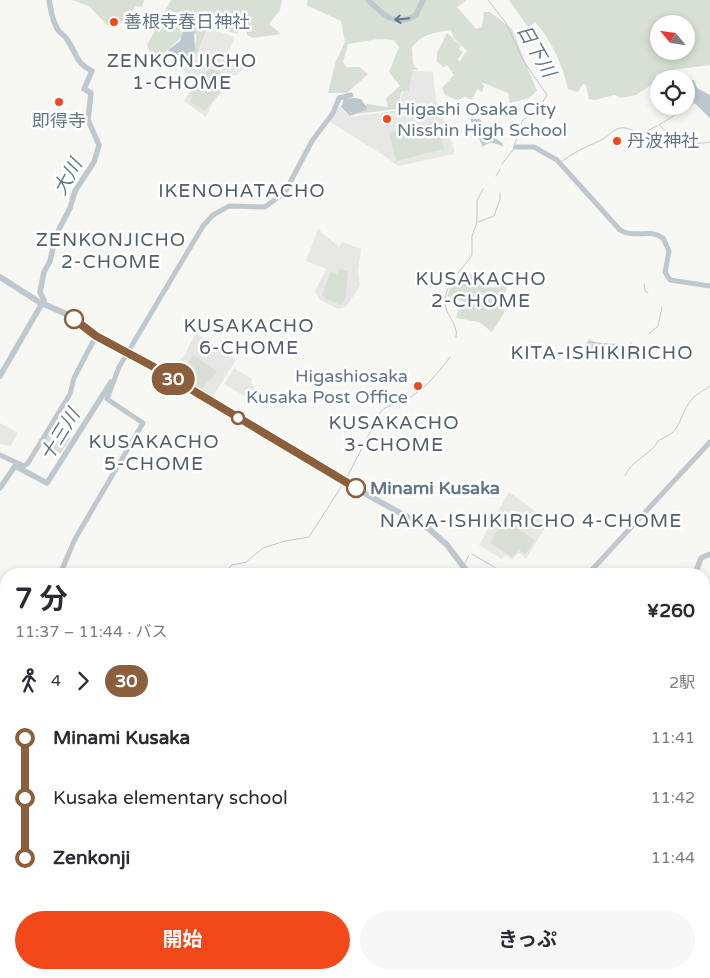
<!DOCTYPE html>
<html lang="ja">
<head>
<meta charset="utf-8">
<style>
	:root { --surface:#fff; --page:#f7f7f7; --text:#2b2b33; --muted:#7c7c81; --accent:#f14919 }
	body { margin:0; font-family:"Varela Round","Noto Sans JP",sans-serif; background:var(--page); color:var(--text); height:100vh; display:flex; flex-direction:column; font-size:19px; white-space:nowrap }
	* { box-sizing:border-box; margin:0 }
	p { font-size:16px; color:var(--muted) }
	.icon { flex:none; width:28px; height:28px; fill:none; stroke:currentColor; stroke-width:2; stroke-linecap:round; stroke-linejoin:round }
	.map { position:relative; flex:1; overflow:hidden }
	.details { position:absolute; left:0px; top:568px; width:710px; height:411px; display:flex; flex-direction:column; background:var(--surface); border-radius:20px 20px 0 0; box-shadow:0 2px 8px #0003 }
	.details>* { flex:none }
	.badge { padding:0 10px; border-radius:16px; font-size:18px; line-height:32px }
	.needle { width:32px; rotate:299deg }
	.fabs { position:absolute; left:650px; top:15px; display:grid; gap:10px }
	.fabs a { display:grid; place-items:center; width:45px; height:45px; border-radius:50%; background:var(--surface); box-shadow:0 2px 8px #0003; font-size:25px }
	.map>.badge { position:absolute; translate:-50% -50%; box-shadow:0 0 0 2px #fff }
	.legs { display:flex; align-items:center; gap:8px; height:55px; padding:0 15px; font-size:16px }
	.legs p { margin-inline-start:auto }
	.overview { display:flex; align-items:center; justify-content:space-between; height:85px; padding:0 15px }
	h1 { font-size:28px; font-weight:700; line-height:38px }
	.primary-button { display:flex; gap:10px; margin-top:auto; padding:10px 15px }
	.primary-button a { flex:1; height:58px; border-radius:30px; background:var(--accent); color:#fff; font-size:20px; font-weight:700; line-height:58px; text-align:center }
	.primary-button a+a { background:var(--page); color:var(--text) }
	ul { padding:0 15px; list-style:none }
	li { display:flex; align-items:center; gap:18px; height:60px; font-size:19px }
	li i { display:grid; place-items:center; width:8px; height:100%; margin:0 6px; background:currentColor }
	li i::after { content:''; width:12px; height:12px; margin:-6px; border:4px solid; border-radius:50%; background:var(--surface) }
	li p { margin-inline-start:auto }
	li:first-child i { background:linear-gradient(#0000 50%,currentColor 0) }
	li:last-child i { background:linear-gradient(currentColor 50%,#0000 0) }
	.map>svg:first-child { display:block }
	.built { fill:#e7e8e6 }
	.green { fill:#d8dfd4; fill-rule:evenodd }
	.water { fill:#bdc9ce }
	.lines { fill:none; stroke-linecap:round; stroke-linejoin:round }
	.stream { stroke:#bdc9ce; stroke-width:1 }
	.river { stroke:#bdc9ce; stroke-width:5.5 }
	.secondary { stroke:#bfc8ce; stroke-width:5 }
	.primary { stroke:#bfc8ce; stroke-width:5.5 }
	.highway { stroke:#bfc8ce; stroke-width:6 }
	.oneway { stroke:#637787 }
	.line-1-casing { stroke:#fff; stroke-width:11 }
	.line-1 { stroke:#8b5e3c; stroke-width:8 }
	.poi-dot { fill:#f14919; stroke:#fff; stroke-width:2 }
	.stop-1-dot { fill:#fff; stroke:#8b5e3c; stroke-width:2.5 }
	.labels { text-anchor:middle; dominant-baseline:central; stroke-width:5; stroke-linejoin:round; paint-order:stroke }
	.poi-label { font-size:18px; fill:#637787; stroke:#fff; text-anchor:start }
	.stop-label { font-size:18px; font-weight:bold; fill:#637787; stroke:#fff; text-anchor:start }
	.water-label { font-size:19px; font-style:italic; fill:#5f7a83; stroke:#fff }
	.neighbourhood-label { font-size:19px; letter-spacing:1px; fill:#52606b; stroke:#fff }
</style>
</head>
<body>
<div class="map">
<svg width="710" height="978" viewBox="0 0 710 978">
	<rect width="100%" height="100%" fill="#f7f7f3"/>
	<g class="built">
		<path d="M209 28 235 37 228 54 245 68 237 75 230 76 228 85 212 104 206 117 184 101 192 87 197 83 183 70 198 51Z"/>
		<path d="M413 71 433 72 436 101 454 148V154L398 166 386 157 329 121 339 107 351 117 399 110 402 93 409 91Z"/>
		<path d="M318 229 339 247 342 242 361 249 358 271 360 286 346 307 338 309 319 299 315 291 326 269 306 261Z"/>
		<path d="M196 333 236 360 211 399 169 374 185 354Z"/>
		<path d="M234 368 252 379 251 384 255 387 248 398 224 384Z"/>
		<path d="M0 423 18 433 11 446 0 444Z"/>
		<path d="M509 492 549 521 526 559 519 553 512 559 505 555 502 559 479 545Z"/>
	</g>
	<g class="green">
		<path d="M72 0H144L142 7 136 6 125 23 107 25 89 6Z"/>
		<path d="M171 0H282L280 10 269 24 281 34 253 38 247 35 244 14 236 20 238 34 209 26 197 53 190 57 196 41V34L188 31 162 55 150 52 147 45Z"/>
		<path d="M308 0H467L457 7 476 29 482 27 484 12H490L512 29 537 91 529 98 510 103 508 93 481 82 484 86 482 92 477 89 472 100 465 97 457 100 445 95 442 88 454 75 447 65 444 67 437 62V53L447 33 461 46 459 49 463 52 458 59 459 62 467 51 454 38 451 30C436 32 421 34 412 48L413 64 418 70H413L409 91 401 92 398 109 355 114 364 110 366 104 388 107 386 98 400 86 389 72 399 47 393 40 378 39 348 44 343 62 346 67H359L368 74 347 93H328L336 61 345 42 341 21 306 5Z"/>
		<path d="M509 0H710V65C691 68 674 68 656 75L659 89 651 85 636 95 621 98 614 95 595 100 589 99 586 85 583 84 578 92 568 89C563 66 551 39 535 22L529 28ZM659 24H686V51H659Z"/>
		<path d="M209 68 228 76 226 84 205 111 190 102 192 97 189 94Z"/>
		<path d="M437 121 444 149 396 161 389 133Z"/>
		<path d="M339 269 348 271 346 295 342 305 326 299 322 294 331 272 337 274Z"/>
		<path d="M465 271 493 288 501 284 507 285 503 303 504 313 492 332 479 322 456 318 460 304 472 308 467 303 447 296 452 284Z"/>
		<path d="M589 339 598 343 619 344 617 353 599 356 596 360 589 348 584 347Z"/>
		<path d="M193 355 217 371 201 390 180 376Z"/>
		<path d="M53 426 71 438 60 454 42 443Z"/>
		<path d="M504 519 535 540 525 555 519 550 512 557 490 543Z"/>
	</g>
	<g class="water">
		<path d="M186 24 194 29 195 50 182 65 178 66 168 50 180 41Z"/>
		<path d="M686 80H694L697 88 710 95V118L686 95Z"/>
		<path d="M354 98 361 99 367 108 366 110 350 116 341 107 344 99Z"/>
		<path d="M470 119H480L486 131 502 143 503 147C495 143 491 140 483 147Z"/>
	</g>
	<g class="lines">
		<g class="stream">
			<path d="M488 0 506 23 523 60 547 95 540 106 522 121 513 150 502 164"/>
			<path d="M694 103 659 125C679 142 683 146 710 142"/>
			<path d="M562 161C573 153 585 147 597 142 615 135 614 119 640 134L657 126"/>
			<path d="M496 176 500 169"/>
			<path d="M478 222 494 216 500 199V193"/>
			<path d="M644 284 645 291 648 293"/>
			<path d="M649 334 658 326 662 307"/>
			<path d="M456 337C458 327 451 320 447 311 438 289 462 271 472 255V236L477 222V201L483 189"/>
			<path d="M587 346 589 342 626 346 632 343"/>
			<path d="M625 476C632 459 651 455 659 440 682 431 677 421 689 403 695 394 702 392 710 386"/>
			<path d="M346 479 381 411C387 405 394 406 402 402 422 392 437 375 450 357"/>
			<path d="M472 554 506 574"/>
			<path d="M465 563 469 555"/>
			<path d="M223 574 232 565 246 562 263 548 285 541 309 537 343 484"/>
			<path d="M459 574 462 569"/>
			<path d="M0 732 6 736"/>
			<path d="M260 972 269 978"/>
			<path d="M103 978 106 972"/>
			<path d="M399 978H403"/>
			<path d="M474 978 478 972"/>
		</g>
		<g class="river">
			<path d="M0 376 44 300 40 292 44 272 50 261 56 235 70 208 75 191 94 162 97 152 99 145 88 120 91 93 84 89 92 71C74 62 77 52 66 38 64 35 60 33 58 30 52 21 51 10 49 0"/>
			<path d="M0 488 15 466 47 483 111 382"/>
			<path d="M695 574 701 558 710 554"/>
			<path d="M0 816 6 819"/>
			<path d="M284 972 293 978"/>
			<path d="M342 978 345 972"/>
		</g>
		<g class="secondary">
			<path d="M516 147H534L557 160 620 230C634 239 649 228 663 238L669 251 665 272 670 280 710 286"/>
			<path d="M0 455 24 466 28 463 70 394 74 378 96 336"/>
			<path d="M60 574 75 539 143 423 107 399 119 367 203 226 213 215 229 206 265 207 285 192 312 141 333 113 339 98 351 95"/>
			<path d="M588 574 710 442"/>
			<path d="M0 846 6 850"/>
			<path d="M0 941 6 945"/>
			<path d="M49 972 57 978"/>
			<path d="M335 978 339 972"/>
		</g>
		<path class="primary" d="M368 0C382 14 395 28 416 15L423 0"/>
		<g class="highway">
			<path d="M0 277 39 302 71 316 96 336 152 365 346 483 429 529 447 545 469 574"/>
			<path d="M0 597 6 602"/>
			<path d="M704 753 710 756"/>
			<path d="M549 972 558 978"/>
		</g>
	</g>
	<defs><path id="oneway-shaft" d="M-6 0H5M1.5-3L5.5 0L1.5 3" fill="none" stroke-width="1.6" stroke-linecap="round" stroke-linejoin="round" transform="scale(1.25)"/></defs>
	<use class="oneway" href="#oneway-shaft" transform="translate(402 19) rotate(174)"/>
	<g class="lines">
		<defs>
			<path id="line-1" d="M74 319 96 336 152 366 356 488"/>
		</defs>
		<use href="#line-1" class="line-1-casing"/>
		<use href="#line-1" class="line-1"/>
	</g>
	<g class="poi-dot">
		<circle cx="114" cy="22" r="5"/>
		<circle cx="59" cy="102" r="5"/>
		<circle cx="387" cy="119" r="5"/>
		<circle cx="617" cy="141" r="5"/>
		<circle cx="418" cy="386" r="5"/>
	</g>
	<g class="stop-1-dot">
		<circle cx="74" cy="319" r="9"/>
		<circle cx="238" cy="418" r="6"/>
		<circle cx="356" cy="488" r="9"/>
	</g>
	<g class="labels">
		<g class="poi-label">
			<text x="124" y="22">善根寺春日神社</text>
			<text x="397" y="109">Higashi Osaka City<tspan x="397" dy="21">Nisshin High School</tspan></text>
			<text x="59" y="121" text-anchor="middle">即得寺</text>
			<text x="627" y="141">丹波神社</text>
			<text x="408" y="376" text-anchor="end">Higashiosaka<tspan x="408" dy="21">Kusaka Post Office</tspan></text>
		</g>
		<g class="stop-label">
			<text x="370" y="488">Minami Kusaka</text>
		</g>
		<g class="water-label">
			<text transform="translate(536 51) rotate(60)">日下川</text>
			<text transform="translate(68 177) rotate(-61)">大川</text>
			<text transform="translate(60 435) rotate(-58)">十三川</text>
		</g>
		<g class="neighbourhood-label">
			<text x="182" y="61">ZENKONJICHO<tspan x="182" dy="22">1-CHOME</tspan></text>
			<text x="242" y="191">IKENOHATACHO</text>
			<text x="111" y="240">ZENKONJICHO<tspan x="111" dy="22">2-CHOME</tspan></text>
			<text x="481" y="279">KUSAKACHO<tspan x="481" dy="22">2-CHOME</tspan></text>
			<text x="249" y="326">KUSAKACHO<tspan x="249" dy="22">6-CHOME</tspan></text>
			<text x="602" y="353">KITA-ISHIKIRICHO</text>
			<text x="394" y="423">KUSAKACHO<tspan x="394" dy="22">3-CHOME</tspan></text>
			<text x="154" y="442">KUSAKACHO<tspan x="154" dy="22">5-CHOME</tspan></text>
			<text x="531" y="521">NAKA-ISHIKIRICHO 4-CHOME</text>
		</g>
	</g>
</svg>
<div class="fabs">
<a><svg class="needle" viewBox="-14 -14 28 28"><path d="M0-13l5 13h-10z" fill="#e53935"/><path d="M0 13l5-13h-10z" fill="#7c7c81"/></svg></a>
<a><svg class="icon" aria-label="locate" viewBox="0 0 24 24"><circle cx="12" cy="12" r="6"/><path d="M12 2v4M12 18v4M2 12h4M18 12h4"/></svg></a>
</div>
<b class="badge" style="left:173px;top:379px;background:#8b5e3c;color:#fff">30</b>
<section class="details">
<div class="overview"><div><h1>7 分</h1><p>11:37 – 11:44 · バス</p></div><b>¥260</b></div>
<div class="legs"><svg class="icon" aria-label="walk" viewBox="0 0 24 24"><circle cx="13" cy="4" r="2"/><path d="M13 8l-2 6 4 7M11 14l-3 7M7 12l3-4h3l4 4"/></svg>4<svg class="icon" aria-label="forward" viewBox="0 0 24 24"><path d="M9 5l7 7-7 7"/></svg><b class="badge" style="background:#8b5e3c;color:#fff">30</b><p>2駅</p></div>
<ul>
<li><i style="color:#8b5e3c"></i><b>Minami Kusaka</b><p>11:41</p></li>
<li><i style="color:#8b5e3c"></i><span>Kusaka elementary school</span><p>11:42</p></li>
<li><i style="color:#8b5e3c"></i><b>Zenkonji</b><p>11:44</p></li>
</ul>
<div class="primary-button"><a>開始</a><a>きっぷ</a></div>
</section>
</div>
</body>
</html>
